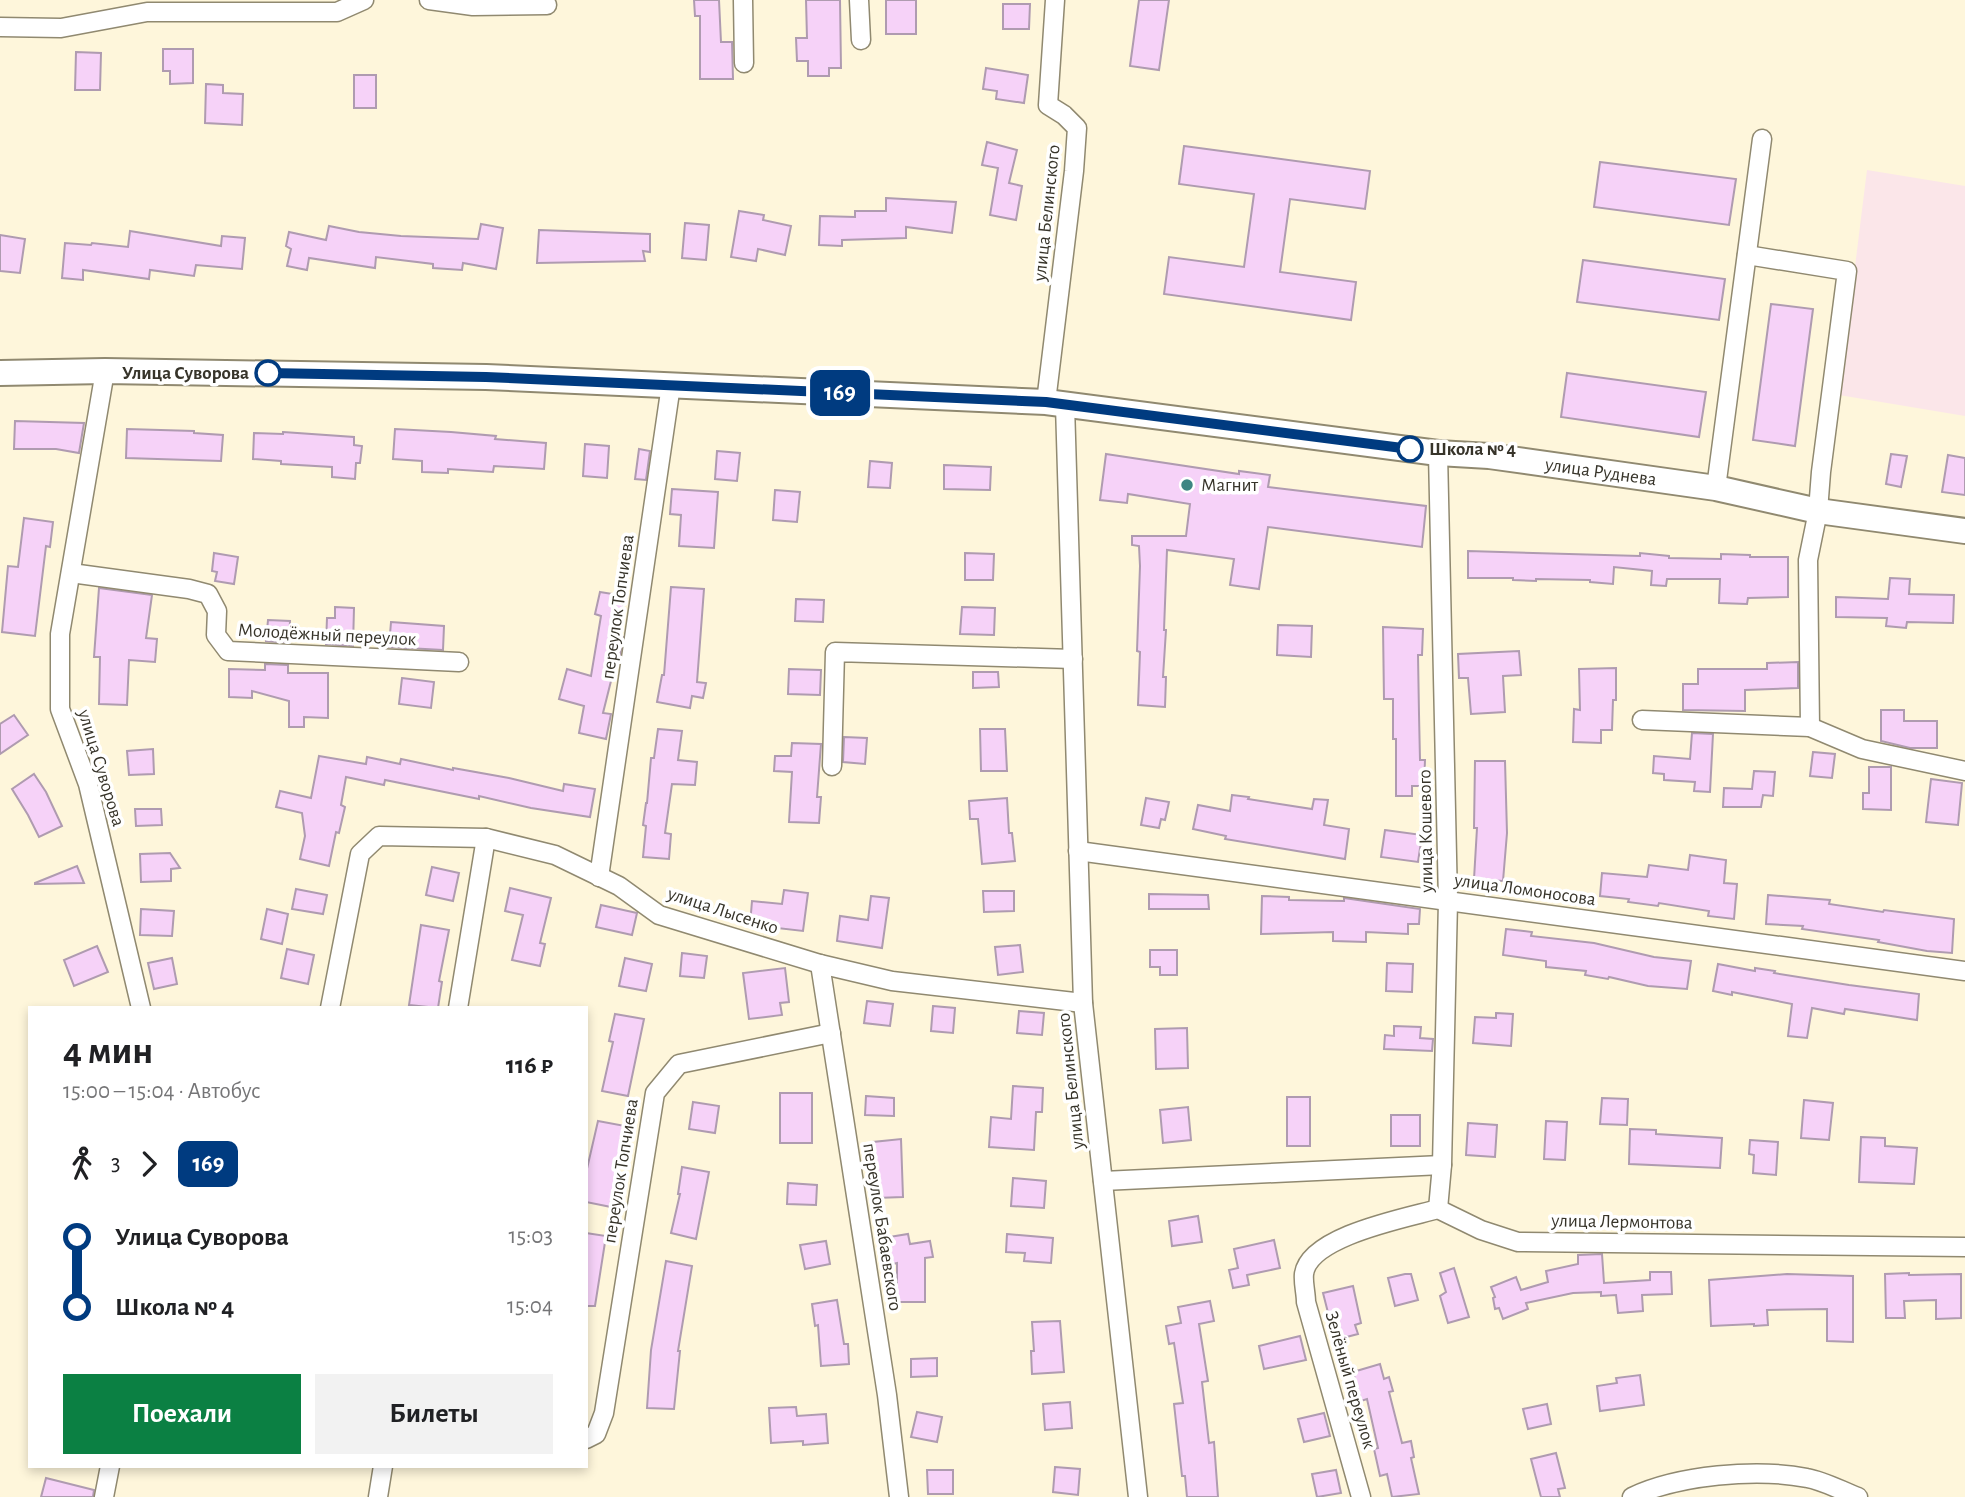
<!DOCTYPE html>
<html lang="ru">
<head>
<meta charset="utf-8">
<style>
	:root { --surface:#fff; --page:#f2f2f2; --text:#202124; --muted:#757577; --accent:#0b8043 }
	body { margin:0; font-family:"Alegreya Sans",sans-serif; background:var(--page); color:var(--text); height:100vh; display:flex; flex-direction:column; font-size:26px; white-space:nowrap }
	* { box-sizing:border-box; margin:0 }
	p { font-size:23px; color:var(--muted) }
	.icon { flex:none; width:38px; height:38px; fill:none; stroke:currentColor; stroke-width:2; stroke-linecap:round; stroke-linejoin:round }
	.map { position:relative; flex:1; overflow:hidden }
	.sheet { position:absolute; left:28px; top:1006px; width:560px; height:462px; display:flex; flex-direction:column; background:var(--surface); border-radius:0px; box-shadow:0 4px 10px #0003 }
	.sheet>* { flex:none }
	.badge { padding:0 14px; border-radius:10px; font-size:24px; line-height:46px }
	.map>.badge { position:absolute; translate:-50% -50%; box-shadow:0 0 0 4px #fff }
	.legs { display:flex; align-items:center; gap:10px; height:77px; padding:0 35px; font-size:23px }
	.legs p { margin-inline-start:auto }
	.head { display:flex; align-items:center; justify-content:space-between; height:119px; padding:0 35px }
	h1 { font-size:38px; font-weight:600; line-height:52px }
	.cta { display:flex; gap:14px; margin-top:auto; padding:14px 35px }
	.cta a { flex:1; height:80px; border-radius:0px; background:var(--accent); color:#fff; font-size:28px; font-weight:600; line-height:80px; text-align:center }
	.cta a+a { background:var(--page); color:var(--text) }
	ul { padding:0 35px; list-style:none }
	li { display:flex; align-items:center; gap:24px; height:70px; font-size:26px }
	li i { display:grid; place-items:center; width:10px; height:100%; margin:0 9px; background:currentColor }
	li i::after { content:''; width:18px; height:18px; margin:-9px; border:5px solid; border-radius:50%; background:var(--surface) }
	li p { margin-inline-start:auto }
	li:first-child i { background:linear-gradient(#0000 50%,currentColor 0) }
	li:last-child i { background:linear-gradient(currentColor 50%,#0000 0) }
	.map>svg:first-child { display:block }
	.industrial { fill:#fbe6e9 }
	.building { fill:#f6d2f8; stroke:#af9bb0; stroke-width:2 }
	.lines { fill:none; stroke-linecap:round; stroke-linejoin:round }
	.street-casing { stroke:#908970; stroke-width:21 }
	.secondary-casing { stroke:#908970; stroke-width:28 }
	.street { stroke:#fff; stroke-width:18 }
	.secondary { stroke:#fff; stroke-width:24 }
	.line-1-casing { stroke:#fff; stroke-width:16 }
	.line-1 { stroke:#003b80; stroke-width:10 }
	.stop-1-dot { fill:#fff; stroke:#003b80; stroke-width:3.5 }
	.poi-dot { fill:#3d8582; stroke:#fff; stroke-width:2.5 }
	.labels { text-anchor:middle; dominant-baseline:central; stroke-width:7; stroke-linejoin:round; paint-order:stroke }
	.street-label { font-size:19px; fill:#37342a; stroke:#fff }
	.stop-label { font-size:19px; font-weight:bold; fill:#37342a; stroke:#fff; text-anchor:end }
	.poi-label { font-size:19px; fill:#37342a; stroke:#fff; text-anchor:start }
</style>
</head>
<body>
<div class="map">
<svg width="1965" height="1497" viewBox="0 0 1965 1497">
	<rect width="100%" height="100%" fill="#fef6db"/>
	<path class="industrial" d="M1867 170 1965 186V416L1839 395Z"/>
	<g class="building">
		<path d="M694 0H719L721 42H732L733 79H700V16H695Z"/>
		<path d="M806 0H840L841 68H829V76H808V61H797L796 38H807Z"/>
		<rect x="886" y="0" width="30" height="34"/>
		<path d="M1139 0H1169L1159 70 1130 66Z"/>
		<path d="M1003 4H1030L1029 29H1003Z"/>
		<path d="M163 49H193V83L170 84V71H163Z"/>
		<path d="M76 52 101 53 100 90H75Z"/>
		<path d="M986 68 1028 75 1024 103 996 99 997 91 983 89Z"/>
		<rect x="354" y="75" width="22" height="33"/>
		<path d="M206 84 223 85V93L243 94 242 125 205 123Z"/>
		<path d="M987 142 1017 150 1009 183 1022 186 1016 220 990 215 998 168 982 165Z"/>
		<path d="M1184 146 1370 171 1365 209 1290 199 1280 272 1356 282 1351 320 1164 294 1169 257 1244 267 1254 194 1179 184Z"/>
		<path d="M1600 162 1736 179 1729 225 1594 207Z"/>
		<path d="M886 198 956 202 952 233 906 227V238L842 240V246L819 245 820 216 855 217V211H886Z"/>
		<path d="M739 211 764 215 763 220 791 226 785 255 758 249 756 261 731 257Z"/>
		<path d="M685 223 709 225 706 260 682 258Z"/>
		<path d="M481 224 503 228 496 269 463 263 462 270 433 268V264L376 257 375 268 309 258 307 270 287 266 291 249 286 246 289 232 326 240 329 226 359 232 401 236 478 239Z"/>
		<path d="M539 230 650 234V252L643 251 645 261 537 263Z"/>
		<path d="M130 231 221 246 222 236 245 238 242 269 196 265 194 276 150 270 149 279 83 270V280L62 278 65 243 91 245 92 243 128 247Z"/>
		<path d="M0 235 25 239 20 273 0 271Z"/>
		<path d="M1583 260 1725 279 1719 320 1577 302Z"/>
		<path d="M1771 304 1813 309 1795 446 1753 440Z"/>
		<path d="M1567 373 1706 392 1699 437 1561 417Z"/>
		<path d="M15 421 84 423 79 453 56 449H14Z"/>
		<path d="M127 429 194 431V433L223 435 221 461 126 458Z"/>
		<path d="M395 429 451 432 496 436 495 439 546 443 544 469 494 466 493 472 448 469V473L422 472V461L393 459Z"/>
		<path d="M283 432 354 437V445L362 446 360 463H356L355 479 332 477V467L281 464V461L253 459 254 433 283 434Z"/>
		<path d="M585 444 609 446 607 478 583 476Z"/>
		<path d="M639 449 650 451 646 480 635 479Z"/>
		<path d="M717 451 740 453 737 481 715 479Z"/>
		<path d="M1106 454 1239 474V471L1270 475 1268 487 1426 506 1422 547 1268 527 1259 589 1230 585 1234 559 1167 550 1164 630H1166L1163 677H1166L1165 707 1138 705 1140 652 1137 651 1140 566 1139 546 1132 545V536H1186L1190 504 1128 494 1127 503 1100 500Z"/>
		<path d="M1891 454 1907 456 1901 487 1886 484Z"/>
		<path d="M1948 455 1965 458V495L1942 492Z"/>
		<path d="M870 461 892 463 890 488 868 487Z"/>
		<path d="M944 465 991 467 990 490 944 489Z"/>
		<path d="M672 489 718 492 714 548 679 546 681 515 670 514Z"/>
		<path d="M775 490 800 492 797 522 773 520Z"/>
		<path d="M24 518 53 522 50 547 46 546 35 636 2 632 8 566 18 567Z"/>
		<path d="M1468 551 1640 556V553L1669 556V558L1721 559V554L1750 555V557H1788V597L1748 598 1747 604 1719 603 1720 579H1667L1666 586 1651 585 1652 571 1614 567 1613 584 1590 582V580L1536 579V581L1513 580V578H1468Z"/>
		<path d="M214 553 238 557 234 584 215 581 217 572 212 571Z"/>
		<path d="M965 553 994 554 993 580H965Z"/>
		<path d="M1890 578 1910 579 1909 594 1954 595 1953 623 1907 622 1906 628 1886 626 1887 618 1836 617V597L1888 599Z"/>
		<path d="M671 587 704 589 697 682 706 683 703 698 692 696 690 708 657 702 662 675H664Z"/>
		<path d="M99 588 152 595 146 638 157 639 155 662 129 660 127 705 99 704 100 657H94Z"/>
		<path d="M600 592 625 596 617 636 623 637 619 662 616 661 603 713 611 714 606 739 579 733 584 706 559 699 567 669 591 676 601 616 595 614Z"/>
		<path d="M796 599 824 600 823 622 795 621Z"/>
		<path d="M335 607 354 608 353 646 326 644 327 618H335Z"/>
		<path d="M962 607 995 608 994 635 960 634Z"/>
		<path d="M268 620 290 621 289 643 266 641Z"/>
		<path d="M391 622 444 626 443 650 389 647Z"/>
		<path d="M1278 625 1312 626 1311 657 1277 655Z"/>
		<path d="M1383 627 1423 629 1422 655H1418L1419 714 1420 760H1425L1424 786H1412V796H1396V739H1393V699H1384Z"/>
		<path d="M1519 651 1521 675 1503 676 1505 712 1471 714 1468 678H1459L1458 654Z"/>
		<path d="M1798 662V688L1745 690V711L1683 710V684H1698V669H1767V663Z"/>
		<path d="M265 664 288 665V673H328V718L304 717V727H289V701L252 691V698L229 697V669L265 670Z"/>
		<path d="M1616 668V700H1613L1612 730H1601V743L1573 742 1574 709 1580 710 1579 669Z"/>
		<path d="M789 669 821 670 820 695 788 694Z"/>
		<path d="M973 672H998L999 687 973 688Z"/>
		<path d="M402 678 434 682 431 708 399 704Z"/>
		<path d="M1881 710H1904V721H1937V748H1910L1881 741Z"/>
		<path d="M14 715 28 735 0 754V724Z"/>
		<path d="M658 729 682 731 678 760 697 762 695 785 672 784 665 833 671 834 669 859 643 857 646 826 643 825 646 803H647L651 758H654Z"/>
		<path d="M980 729H1005L1007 771H981Z"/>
		<path d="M1692 733 1713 734 1710 792 1694 791 1695 782 1664 780V774L1653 773 1654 756 1690 759Z"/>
		<path d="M844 737 867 738 865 764 843 762Z"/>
		<path d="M792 743 821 744 817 797H821L819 823 789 822 792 772 774 771 775 756H791Z"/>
		<path d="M153 749 154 774 129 775 127 751Z"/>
		<path d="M1813 752 1835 754 1832 778 1810 776Z"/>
		<path d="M319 756 366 764 367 757 400 764 401 759 453 770V768L509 778 563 791 564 784 595 789 590 817 531 808 479 796V799L385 780 384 785 346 777 341 805 345 807 339 833 336 832 329 866 300 859 305 836 302 813 276 807 280 791 311 798Z"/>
		<path d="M1475 761H1505L1507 833 1503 881 1474 879 1477 828H1474Z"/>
		<path d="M1869 767H1891V810L1863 809V793H1869Z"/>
		<path d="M1754 771 1775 772 1773 796 1763 795 1761 807H1723L1724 788 1752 789Z"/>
		<path d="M34 774 46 792 62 826 39 837 28 815 12 789Z"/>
		<path d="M1931 779 1962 783 1958 825 1926 822Z"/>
		<path d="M1232 795 1249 797 1248 799 1312 809 1314 799 1328 800 1324 825 1349 829 1345 859 1225 839 1226 836 1193 829 1198 805 1230 811Z"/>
		<path d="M1007 798 1009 833H1012L1015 861 982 864 978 819H970L969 801Z"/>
		<path d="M1146 798 1169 802 1165 820 1161 819 1159 828 1141 825Z"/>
		<path d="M135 809H161L162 825 136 826Z"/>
		<path d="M1385 830 1422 835 1418 862 1381 857Z"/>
		<path d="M170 853 180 868 171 869V881L141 882 140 854Z"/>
		<path d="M1690 855 1726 860 1724 883 1737 884 1734 919 1708 916 1709 911 1659 903 1658 906 1628 902 1629 899 1600 896 1602 873 1647 877 1649 865 1688 870Z"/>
		<path d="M77 866 84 883 35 884V883Z"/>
		<path d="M432 867 459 873 453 901 426 895Z"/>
		<path d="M510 888 551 898 540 943 545 944 540 966 512 960 523 915 505 911Z"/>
		<path d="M296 889 327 895 323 914 292 909Z"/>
		<path d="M784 890 808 893 803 931 750 925 752 901 782 904Z"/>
		<path d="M983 891H1014V911L984 912Z"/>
		<path d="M1149 894 1208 895 1209 909H1149Z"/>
		<path d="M1768 895 1830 900 1829 904 1883 912 1884 910 1954 919 1952 953 1927 951 1878 942 1879 940 1802 929 1803 926 1766 924Z"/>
		<path d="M871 896 889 898 882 948 837 941 840 916 868 920Z"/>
		<path d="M1262 896 1289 897V900L1344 901V898L1420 909 1419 924H1408V934L1366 932V942L1333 941V932L1261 934Z"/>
		<path d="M601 905 637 913 632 935 596 927Z"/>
		<path d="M141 909 174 911 172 936 140 935Z"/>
		<path d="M267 909 288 914 282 944 261 939Z"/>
		<path d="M421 925 449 930 439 981 442 982 438 1008 409 1005Z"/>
		<path d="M1506 929 1532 932 1531 936 1594 943 1654 957 1691 961 1687 989 1648 986 1609 977 1608 979 1585 975 1586 971 1546 967V961L1503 955Z"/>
		<path d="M1020 945 1023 972 998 975 995 947Z"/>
		<path d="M97 946 108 972 74 986 64 960Z"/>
		<path d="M287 949 314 955 308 984 281 978Z"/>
		<path d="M1150 950H1177V975H1160V967H1150Z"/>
		<path d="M682 953 707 956 704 978 680 976Z"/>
		<path d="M172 958 177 984 154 989 148 963Z"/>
		<path d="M625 958 652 964 646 991 619 986Z"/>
		<path d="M1387 963 1413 964 1412 992 1386 991Z"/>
		<path d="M1718 964 1755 971V968L1775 971 1774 973 1849 985 1919 994 1917 1020 1845 1009 1844 1014 1812 1008 1807 1038 1788 1036 1792 1004 1732 992V995L1713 991Z"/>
		<path d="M785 968 789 1002 780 1003 782 1015 749 1019 743 973Z"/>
		<path d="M867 1001 893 1004 890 1026 864 1023Z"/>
		<path d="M933 1006 955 1008 953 1033 931 1031Z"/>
		<path d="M1019 1011 1044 1013 1042 1035 1017 1033Z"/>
		<path d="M1496 1013 1513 1014 1511 1046 1473 1043 1475 1017 1496 1018Z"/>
		<path d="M615 1014 644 1019 628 1096 602 1091 613 1042 609 1041Z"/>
		<path d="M1394 1026 1421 1027 1420 1038 1433 1039 1432 1051 1384 1049 1385 1035 1394 1036Z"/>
		<path d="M1187 1028 1188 1068 1156 1069 1155 1029Z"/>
		<path d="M1013 1086 1043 1088 1042 1112H1036L1034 1150 989 1147 991 1117 1011 1119Z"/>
		<rect x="780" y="1093" width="32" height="50"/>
		<path d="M866 1096 894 1098V1116L865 1115Z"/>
		<rect x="1287" y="1097" width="23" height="49"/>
		<path d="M1602 1098 1628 1099 1627 1125 1600 1124Z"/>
		<path d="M1804 1100 1833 1103 1829 1140 1801 1138Z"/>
		<path d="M693 1102 719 1106 715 1133 689 1129Z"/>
		<path d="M1188 1107 1191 1140 1163 1143 1160 1110Z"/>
		<rect x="1391" y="1115" width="29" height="31"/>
		<path d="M598 1121 625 1126 611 1207 586 1202V1173Z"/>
		<path d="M1546 1121 1567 1122 1565 1160 1544 1159Z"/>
		<path d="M1468 1123 1497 1125 1495 1157 1466 1155Z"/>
		<path d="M1630 1129 1656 1130V1134L1722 1138 1720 1168 1629 1164Z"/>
		<path d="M1861 1137 1885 1138V1146L1917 1148 1914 1184 1859 1182Z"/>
		<path d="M901 1139 903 1197 876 1198 877 1182 873 1142Z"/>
		<path d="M1750 1140 1778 1142 1776 1175 1753 1173 1754 1155 1749 1154Z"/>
		<path d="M682 1167 709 1172 696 1239 671 1233 680 1194H678Z"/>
		<path d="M1013 1178 1046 1181 1044 1208 1011 1206Z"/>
		<path d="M788 1183 817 1185 816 1205 787 1204Z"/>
		<path d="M1198 1216 1202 1242 1172 1246 1169 1221Z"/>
		<path d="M586 1233 606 1236 595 1306H586Z"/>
		<path d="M908 1234 910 1244 930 1241 933 1257 925 1258V1302H897V1263L888 1265 883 1238Z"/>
		<path d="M1007 1234 1053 1238 1051 1263 1024 1261 1025 1253 1006 1252Z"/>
		<path d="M1274 1240 1280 1268 1247 1275 1249 1285 1233 1288 1229 1270 1238 1268 1234 1249Z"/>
		<path d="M826 1241 830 1264 805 1269 800 1245Z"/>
		<path d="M1602 1254 1604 1283 1650 1280V1272H1671L1672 1294 1642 1295 1643 1311 1618 1313 1616 1295 1601 1296V1292L1573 1293 1526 1303 1528 1309 1503 1319 1499 1308 1495 1309 1493 1298 1495 1297 1491 1287 1516 1277 1521 1290 1548 1282 1546 1271 1578 1264V1255Z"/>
		<path d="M666 1261 692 1266 678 1351H680L674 1409 647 1408 651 1350Z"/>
		<path d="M1454 1268 1469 1317 1448 1323 1440 1296 1446 1292 1440 1273Z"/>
		<path d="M1909 1273V1275L1961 1274V1318L1936 1319V1300L1904 1301 1905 1318H1886L1885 1274Z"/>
		<path d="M1405 1274H1411L1418 1300 1395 1306 1388 1278Z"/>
		<path d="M1787 1274 1853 1276V1342L1827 1341V1309L1767 1310 1768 1325 1754 1326V1324L1711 1326 1709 1280Z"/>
		<path d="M1353 1286 1361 1323 1355 1325 1358 1334 1335 1340 1323 1293Z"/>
		<path d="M837 1300 844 1344H848L849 1364 821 1366 818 1325 815 1326 812 1304Z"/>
		<path d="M1210 1301 1214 1321 1199 1324 1208 1381 1202 1382 1209 1443 1214 1442 1218 1497H1187L1185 1476H1182L1174 1404 1183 1403 1174 1343 1169 1344 1166 1326 1181 1323 1178 1307Z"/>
		<path d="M1060 1321 1064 1372 1032 1374 1031 1351H1034L1032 1322Z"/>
		<path d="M1300 1336 1306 1360 1264 1369 1259 1346Z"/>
		<path d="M937 1358V1376L911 1377V1359Z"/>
		<path d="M1380 1364 1384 1379 1389 1377 1393 1391 1389 1392 1402 1443 1411 1441 1414 1457 1411 1458 1419 1494 1392 1497 1387 1474 1380 1476 1374 1449 1378 1448 1367 1399 1361 1401 1353 1372Z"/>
		<path d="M1640 1375 1644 1405 1600 1411 1597 1386 1617 1383 1616 1378Z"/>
		<path d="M1070 1402 1072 1428 1045 1430 1043 1404Z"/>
		<path d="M1547 1404 1551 1424 1528 1429 1523 1409Z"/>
		<path d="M796 1407 797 1416 826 1414 828 1443 803 1445V1441L771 1443 769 1408Z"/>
		<path d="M917 1412 942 1417 937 1442 911 1437Z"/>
		<path d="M1324 1413 1330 1436 1304 1442 1298 1419Z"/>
		<path d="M1556 1453 1565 1488 1558 1489 1560 1497H1541L1531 1459Z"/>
		<path d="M1055 1467 1080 1469 1078 1495 1053 1492Z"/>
		<path d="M927 1470H953V1494H928Z"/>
		<path d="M1336 1470 1341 1493 1317 1497 1312 1474Z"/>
		<path d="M46 1478 94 1490 93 1497H41Z"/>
	</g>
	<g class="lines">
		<defs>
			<g id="street">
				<path d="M429 0 473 6 547 5"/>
				<path d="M743 0 744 63"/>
				<path d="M859 0 861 40"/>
				<path d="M0 27 61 28 147 12H337L364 0"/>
				<path d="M1747 255 1847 271 1821 472 1818 511 1808 560 1810 727"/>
				<path d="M105 371 60 634V709L88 784 141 1008"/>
				<path d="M1046 402 1074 171 1077 128 1064 115 1048 105 1055 0"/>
				<path d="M1065 405 1083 1003 1138 1497"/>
				<path d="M1438 453 1448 901 1442 1165 1438 1209"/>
				<path d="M1716 488 1762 139"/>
				<path d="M71 573 189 589 208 594 217 611 216 635 228 651 459 662"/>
				<path d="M1642 720 1810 727 1862 749 1965 771"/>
				<path d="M832 766 835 652 1073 659"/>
				<path d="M1078 851 1965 971"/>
				<path d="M599 877 671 385"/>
				<path d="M820 964 887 1395 899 1497"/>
				<path d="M330 1008 360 854 379 836 486 838 555 855 619 886 659 915 820 964 892 981 1083 1003"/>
				<path d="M458 1008 486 838"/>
				<path d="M1103 1181 1442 1165"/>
				<path d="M586 1439 596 1434 604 1413 655 1093 679 1064 831 1033"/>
				<path d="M104 1497 110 1466"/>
				<path d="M378 1497 383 1466"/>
				<path d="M1361 1497 1306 1302C1306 1293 1303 1283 1304 1274 1309 1236 1406 1218 1438 1209L1481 1230 1518 1242 1965 1247"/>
				<path d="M1632 1497C1678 1475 1757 1468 1807 1478 1824 1481 1842 1491 1858 1497"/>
			</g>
			<g id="secondary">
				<path id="s1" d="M0 373 105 371 486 377 1046 402 1438 453 1489 456 1716 488 1818 511 1965 531"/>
			</g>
		</defs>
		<use href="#street" class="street-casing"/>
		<use href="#secondary" class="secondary-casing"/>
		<use href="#street" class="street"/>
		<use href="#secondary" class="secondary"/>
	</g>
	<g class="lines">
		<defs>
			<path id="line-1" d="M268 373 486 377 1046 402 1410 449"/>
		</defs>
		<use href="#line-1" class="line-1-casing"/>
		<use href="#line-1" class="line-1"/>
	</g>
	<g class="stop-1-dot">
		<circle cx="268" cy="373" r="12"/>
		<circle cx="1410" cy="449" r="12"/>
	</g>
	<circle class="poi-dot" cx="1187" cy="485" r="7"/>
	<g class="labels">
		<g class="street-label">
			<text transform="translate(1047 213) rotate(-84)">улица Белинского</text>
			<text stroke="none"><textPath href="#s1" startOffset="1606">улица Руднева</textPath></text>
			<text transform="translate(618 607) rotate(-82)">переулок Топчиева</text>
			<text transform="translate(327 635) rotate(3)">Молодёжный переулок</text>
			<text transform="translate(101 768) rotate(73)">улица Суворова</text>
			<text transform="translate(1426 831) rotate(-91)">улица Кошевого</text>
			<text transform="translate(1525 890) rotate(8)">улица Ломоносова</text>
			<text transform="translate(723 911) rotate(18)">улица Лысенко</text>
			<text transform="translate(1071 1081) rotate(-96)">улица Белинского</text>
			<text transform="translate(621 1171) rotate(-81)">переулок Топчиева</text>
			<text transform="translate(1622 1222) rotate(1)">улица Лермонтова</text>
			<text transform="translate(882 1227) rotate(81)">переулок Бабаевского</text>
			<text transform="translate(1350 1380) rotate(74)">Зелёный переулок</text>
		</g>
		<g class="stop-label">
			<text x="249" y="373">Улица Суворова</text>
			<text x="1429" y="449" text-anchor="start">Школа № 4</text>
		</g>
		<g class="poi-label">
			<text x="1201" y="485">Магнит</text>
		</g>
	</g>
</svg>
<b class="badge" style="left:840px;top:393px;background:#003b80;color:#fff">169</b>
<section class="sheet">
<div class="head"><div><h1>4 мин</h1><p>15:00 – 15:04 · Автобус</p></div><b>116 ₽</b></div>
<div class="legs"><svg class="icon" aria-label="walk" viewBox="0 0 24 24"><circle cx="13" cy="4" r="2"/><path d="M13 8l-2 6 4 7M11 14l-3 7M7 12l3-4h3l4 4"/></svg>3<svg class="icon" aria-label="forward" viewBox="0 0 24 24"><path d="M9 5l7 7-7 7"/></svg><b class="badge" style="background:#003b80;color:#fff">169</b></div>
<ul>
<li><i style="color:#003b80"></i><b>Улица Суворова</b><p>15:03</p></li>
<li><i style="color:#003b80"></i><b>Школа № 4</b><p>15:04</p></li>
</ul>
<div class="cta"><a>Поехали</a><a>Билеты</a></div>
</section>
</div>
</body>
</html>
